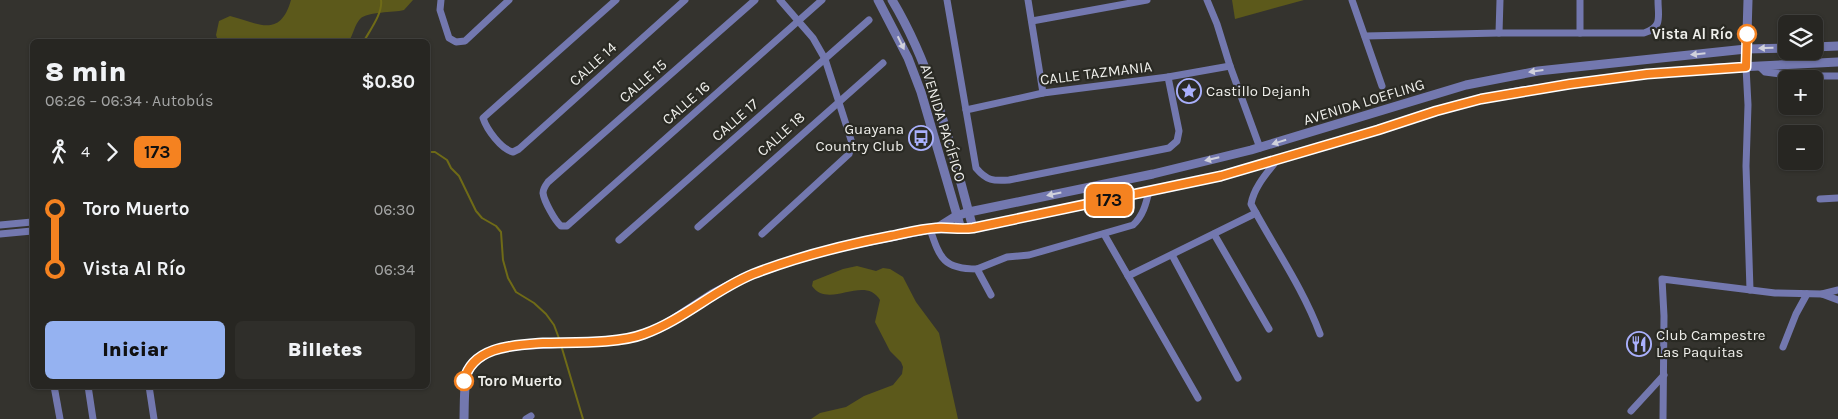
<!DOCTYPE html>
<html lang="es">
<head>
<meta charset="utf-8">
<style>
	:root { --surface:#272622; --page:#2f2e2a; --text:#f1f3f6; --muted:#a4a5a5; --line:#434340; --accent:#95b2f1 }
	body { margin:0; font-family:Karla,sans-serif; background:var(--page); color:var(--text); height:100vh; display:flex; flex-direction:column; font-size:19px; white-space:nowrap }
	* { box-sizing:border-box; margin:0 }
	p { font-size:16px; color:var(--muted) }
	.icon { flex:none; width:28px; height:28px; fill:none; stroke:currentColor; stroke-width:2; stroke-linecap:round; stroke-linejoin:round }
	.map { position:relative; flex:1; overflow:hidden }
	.side { position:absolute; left:30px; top:39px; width:400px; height:350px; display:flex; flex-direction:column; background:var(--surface); border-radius:8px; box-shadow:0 1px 4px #0004,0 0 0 1px var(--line) }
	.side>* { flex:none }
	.badge { padding:0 10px; border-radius:8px; font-size:18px; line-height:32px }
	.controls { position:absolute; left:1778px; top:15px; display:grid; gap:10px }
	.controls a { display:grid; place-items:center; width:45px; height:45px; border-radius:8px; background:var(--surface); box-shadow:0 1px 4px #0004,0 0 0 1px var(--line); font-size:25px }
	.map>.badge { position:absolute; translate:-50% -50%; box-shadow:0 0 0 2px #fff }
	.legs { display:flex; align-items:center; gap:8px; height:55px; padding:0 15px; font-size:16px }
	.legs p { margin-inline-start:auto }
	.head { display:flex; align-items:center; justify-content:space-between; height:85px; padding:0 15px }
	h1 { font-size:28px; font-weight:800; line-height:38px }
	.action { display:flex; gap:10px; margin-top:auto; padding:10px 15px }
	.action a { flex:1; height:58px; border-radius:8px; background:var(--accent); color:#111; font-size:20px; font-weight:800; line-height:58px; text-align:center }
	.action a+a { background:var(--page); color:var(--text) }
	ul { padding:0 15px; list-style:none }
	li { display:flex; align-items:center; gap:18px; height:60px; font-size:19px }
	li i { display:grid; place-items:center; width:8px; height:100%; margin:0 6px; background:currentColor }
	li i::after { content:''; width:12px; height:12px; margin:-6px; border:4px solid; border-radius:50%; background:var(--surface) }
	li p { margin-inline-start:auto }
	li:first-child i { background:linear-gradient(#0000 50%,currentColor 0) }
	li:last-child i { background:linear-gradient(currentColor 50%,#0000 0) }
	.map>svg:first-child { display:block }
	.green { fill:#5c591b }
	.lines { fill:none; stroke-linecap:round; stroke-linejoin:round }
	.stream { stroke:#6f6b17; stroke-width:2 }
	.minor { stroke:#7378af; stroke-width:7 }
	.tertiary { stroke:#7378af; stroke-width:9 }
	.oneway { fill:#d0d1dc }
	.line-1-casing { stroke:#fff; stroke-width:11 }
	.line-1 { stroke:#f58220; stroke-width:8 }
	.stop-1-dot { fill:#fff; stroke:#f58220; stroke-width:2.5 }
	.labels { text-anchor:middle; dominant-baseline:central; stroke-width:4.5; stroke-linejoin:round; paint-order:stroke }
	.stop-label { font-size:15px; font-weight:bold; fill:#efefeb; stroke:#2a2a24; text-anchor:end }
	.street-label { font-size:15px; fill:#efefeb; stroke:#2a2a24 }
	.poi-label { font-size:15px; fill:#efefeb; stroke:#2a2a24; text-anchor:start }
</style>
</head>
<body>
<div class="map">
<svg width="1838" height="419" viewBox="0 0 1838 419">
	<rect width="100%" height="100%" fill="#34332e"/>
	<g class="green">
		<path d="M291 0H413L404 10C393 13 368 11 360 19 355 24 353 35 349 41H218L216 35 219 21 230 16C260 24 280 38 291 0Z"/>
		<path d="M1232 0H1304L1235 19Z"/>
		<path d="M857 266 876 271 883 268 890 269 903 277 916 302 939 333 958 419H811L820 413 846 407 864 396 893 385 902 374 903 367 901 362 890 351 875 322 880 300C864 274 829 310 812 286L813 281 843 269Z"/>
	</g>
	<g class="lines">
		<g class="stream">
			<path d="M364 41C370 30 383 13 381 0"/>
			<path d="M428 152H435L447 160 451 168 459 176 476 211 482 218 496 226 501 232 503 260 508 278 516 292 534 303 546 314 554 325 560 341"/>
			<path d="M561 345 583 419"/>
		</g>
		<g class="minor">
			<path d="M441 0 440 10 449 38 456 42 465 41 509 0"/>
			<path d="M616 0 483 118C487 130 501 149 513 152L519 149 685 0"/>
			<path d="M755 0 548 182C545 186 543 189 543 193 544 201 555 221 561 226H567L822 0"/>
			<path d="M947 0 976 168C987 181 993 181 1009 180L1169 148 1177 141 1179 131 1168 77"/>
			<path d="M1028 0 1043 93"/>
			<path d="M1207 0 1217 24 1230 66 1260 148"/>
			<path d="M1352 0 1382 86"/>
			<path d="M1032 21 1147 0"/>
			<path d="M1499 33 1500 0"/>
			<path d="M1580 33V0"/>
			<path d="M1365 36 1499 33H1644C1663 27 1658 17 1658 0"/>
			<path d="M1759 66 1765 72 1797 76H1838"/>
			<path d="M1746 67 1748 105 1746 166 1750 290"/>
			<path d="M966 110 1043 93 1168 77 1230 66"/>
			<path d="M1277 160C1267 173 1254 187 1251 204 1274 247 1303 288 1320 334"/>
			<path d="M1820 199 1838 198"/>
			<path d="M0 225 32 222"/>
			<path d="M698 227 883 63"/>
			<path d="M930 229C940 259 944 269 977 269L991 295"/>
			<path d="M0 234 32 231"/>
			<path d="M762 234 849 154 852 143 825 59 813 38 780 0"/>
			<path d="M1104 234 1198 398"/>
			<path d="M1214 234 1269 329"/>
			<path d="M619 240 869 20"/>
			<path d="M1172 255 1238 378"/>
			<path d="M977 269 1007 257 1029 255 1133 225C1143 216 1146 204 1149 191"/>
			<path d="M1128 276 1256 213"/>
			<path d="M1822 294 1838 300"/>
			<path d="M1783 347 1796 314 1807 294"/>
			<path d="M54 386 60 419"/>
			<path d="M88 386 93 419"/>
			<path d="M149 386 154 419"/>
			<path d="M1631 411 1664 375"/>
			<path d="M526 419 531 416"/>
			<path d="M1663 419 1664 316 1662 279 1775 293 1822 294 1838 290"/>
		</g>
		<g class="tertiary">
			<path d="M878 0 908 58 921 92 961 229"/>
			<path d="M892 0C934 70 952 151 973 228"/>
			<path d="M1814 47 1838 46"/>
			<path d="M1746 67 1748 0"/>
			<path d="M937 228 956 216 969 212 1153 174 1251 150 1466 85 1538 71 1746 49 1786 48"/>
			<path d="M464 419C465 376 461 353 513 346L620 340 639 336 663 326 712 294 743 278 793 260 840 247 930 229 973 228 1221 176 1378 130 1436 111 1481 99 1522 91 1647 74 1719 68 1838 62"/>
		</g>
	</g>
	<defs><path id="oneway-solid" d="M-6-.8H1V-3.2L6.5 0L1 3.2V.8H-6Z" transform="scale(1.25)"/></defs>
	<g class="oneway">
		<use href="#oneway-solid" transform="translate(901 43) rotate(64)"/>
		<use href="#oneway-solid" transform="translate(1766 48) rotate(178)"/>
		<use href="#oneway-solid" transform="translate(1698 54) rotate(174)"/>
		<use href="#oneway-solid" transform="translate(1536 71) rotate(172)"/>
		<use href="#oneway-solid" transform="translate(1279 142) rotate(163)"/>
		<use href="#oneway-solid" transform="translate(1212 159) rotate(167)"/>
		<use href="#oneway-solid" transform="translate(1054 194) rotate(168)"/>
	</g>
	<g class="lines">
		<defs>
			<path id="line-1" d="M464 381C472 346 514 345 543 343 572 342 618 344 644 334 683 320 714 290 753 274 797 257 844 245 891 236 906 233 921 229 936 228 948 227 960 230 973 228L1221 176 1378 130 1436 111 1481 99 1570 84 1647 74 1746 67 1747 34"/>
		</defs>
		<use href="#line-1" class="line-1-casing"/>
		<use href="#line-1" class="line-1"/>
	</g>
	<defs>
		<symbol id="sight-ring" viewBox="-11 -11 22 22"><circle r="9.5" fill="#2a2a24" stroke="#a9b0fc" stroke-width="1.5"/><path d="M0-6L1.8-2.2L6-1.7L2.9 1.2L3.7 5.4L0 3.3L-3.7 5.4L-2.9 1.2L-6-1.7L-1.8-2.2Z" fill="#a9b0fc"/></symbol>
		<symbol id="bus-ring" viewBox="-11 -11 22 22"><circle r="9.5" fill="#2a2a24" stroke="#a9b0fc" stroke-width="1.5"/><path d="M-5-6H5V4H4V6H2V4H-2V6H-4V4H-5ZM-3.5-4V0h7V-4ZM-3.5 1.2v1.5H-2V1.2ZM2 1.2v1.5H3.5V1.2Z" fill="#a9b0fc"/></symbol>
		<symbol id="restaurant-ring" viewBox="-11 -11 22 22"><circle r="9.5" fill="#2a2a24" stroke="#a9b0fc" stroke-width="1.5"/><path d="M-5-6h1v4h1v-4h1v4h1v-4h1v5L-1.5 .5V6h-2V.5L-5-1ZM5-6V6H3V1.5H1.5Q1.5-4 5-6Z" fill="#a9b0fc"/></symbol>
	</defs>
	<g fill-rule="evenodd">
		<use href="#sight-ring" x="1175" y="77" width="28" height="28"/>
		<use href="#bus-ring" x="907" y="124" width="28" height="28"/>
		<use href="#restaurant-ring" x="1625" y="330" width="28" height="28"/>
	</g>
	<g class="stop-1-dot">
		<circle cx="1747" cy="34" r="9"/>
		<circle cx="464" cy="381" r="9"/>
	</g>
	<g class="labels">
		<g class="stop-label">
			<text x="1733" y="34">Vista Al Río</text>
			<text x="478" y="381" text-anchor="start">Toro Muerto</text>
		</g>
		<g class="street-label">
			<text transform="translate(593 64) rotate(-42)">CALLE 14</text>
			<text transform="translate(1096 73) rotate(-7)">CALLE TAZMANIA</text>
			<text transform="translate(643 81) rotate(-41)">CALLE 15</text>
			<text transform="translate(1364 102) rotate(-17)">AVENIDA LOEFLING</text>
			<text transform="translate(686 103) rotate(-41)">CALLE 16</text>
			<text transform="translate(735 120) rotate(-41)">CALLE 17</text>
			<text transform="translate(943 123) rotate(73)">AVENIDA PACÍFICO</text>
			<text transform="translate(781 134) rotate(-42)">CALLE 18</text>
		</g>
		<g class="poi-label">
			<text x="1206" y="91">Castillo Dejanh</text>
			<text x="904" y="129" text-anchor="end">Guayana<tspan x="904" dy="17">Country Club</tspan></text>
			<text x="1656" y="335">Club Campestre<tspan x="1656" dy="17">Las Paquitas</tspan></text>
		</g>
	</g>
</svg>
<div class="controls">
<a><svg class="icon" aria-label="layers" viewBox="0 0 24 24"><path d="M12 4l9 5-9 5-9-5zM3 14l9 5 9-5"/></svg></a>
<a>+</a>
<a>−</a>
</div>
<b class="badge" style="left:1109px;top:200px;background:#f58220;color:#111">173</b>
<section class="side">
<div class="head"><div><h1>8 min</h1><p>06:26 – 06:34 · Autobús</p></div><b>$0.80</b></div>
<div class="legs"><svg class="icon" aria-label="walk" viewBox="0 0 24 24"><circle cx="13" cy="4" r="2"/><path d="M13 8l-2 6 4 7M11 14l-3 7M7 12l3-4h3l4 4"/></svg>4<svg class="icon" aria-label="forward" viewBox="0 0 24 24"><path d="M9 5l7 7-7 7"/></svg><b class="badge" style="background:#f58220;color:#111">173</b></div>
<ul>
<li><i style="color:#f58220"></i><b>Toro Muerto</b><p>06:30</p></li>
<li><i style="color:#f58220"></i><b>Vista Al Río</b><p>06:34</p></li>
</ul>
<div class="action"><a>Iniciar</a><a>Billetes</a></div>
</section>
</div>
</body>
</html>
